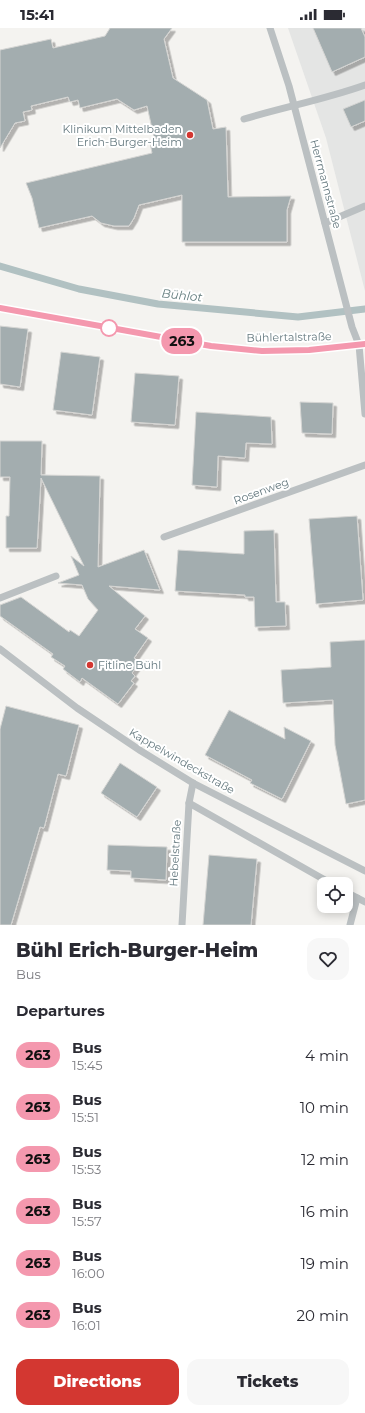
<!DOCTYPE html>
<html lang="en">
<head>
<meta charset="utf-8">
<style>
	:root { --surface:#fff; --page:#f7f7f7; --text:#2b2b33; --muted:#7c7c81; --accent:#d33731 }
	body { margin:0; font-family:Montserrat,sans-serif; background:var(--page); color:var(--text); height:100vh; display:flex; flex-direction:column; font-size:15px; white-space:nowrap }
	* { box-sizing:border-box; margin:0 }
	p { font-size:13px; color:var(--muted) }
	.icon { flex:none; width:22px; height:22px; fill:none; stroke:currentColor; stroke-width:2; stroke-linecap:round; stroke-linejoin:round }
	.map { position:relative; height:897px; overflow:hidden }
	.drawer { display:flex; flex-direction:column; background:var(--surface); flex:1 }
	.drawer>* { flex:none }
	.badge { padding:0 8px; border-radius:13px; font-size:14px; line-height:26px }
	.fabs { position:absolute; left:317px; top:849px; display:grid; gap:8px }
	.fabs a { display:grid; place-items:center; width:36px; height:36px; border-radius:8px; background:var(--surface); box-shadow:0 2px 10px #0003; font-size:20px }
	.map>.badge { position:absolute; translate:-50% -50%; box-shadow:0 0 0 2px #fff }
	h2 { padding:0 16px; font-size:15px; line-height:36px }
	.round { display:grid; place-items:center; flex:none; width:42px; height:42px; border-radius:12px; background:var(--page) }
	.overview { display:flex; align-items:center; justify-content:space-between; height:68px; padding:0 16px }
	h1 { font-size:19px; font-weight:800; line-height:30px }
	.action { display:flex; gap:8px; margin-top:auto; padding:8px 16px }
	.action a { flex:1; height:46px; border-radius:12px; background:var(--accent); color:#fff; font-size:16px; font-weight:800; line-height:46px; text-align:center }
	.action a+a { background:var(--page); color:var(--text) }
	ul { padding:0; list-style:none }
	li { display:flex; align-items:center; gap:12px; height:52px; padding:0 16px }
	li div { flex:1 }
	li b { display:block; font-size:15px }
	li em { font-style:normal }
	li .badge { min-width:44px; font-weight:700; text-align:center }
	.status { display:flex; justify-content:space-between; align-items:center; height:28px; padding:0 20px; background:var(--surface); direction:ltr }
	.status svg { height:11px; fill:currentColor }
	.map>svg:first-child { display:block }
	.built { fill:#e4e5e4 }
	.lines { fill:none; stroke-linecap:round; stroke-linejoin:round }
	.stream { stroke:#b1c1c2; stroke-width:7 }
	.building { fill:#a3adaf; stroke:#d5d5d3; filter:url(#shadow) }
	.minor { stroke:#bbc0c2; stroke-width:7 }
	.line-casing { stroke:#fff; stroke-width:9 }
	.line { stroke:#f498ae; stroke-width:6 }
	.poi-dot { fill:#d33731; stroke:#fff; stroke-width:1.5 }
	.stop-dot { fill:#fff; stroke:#f498ae; stroke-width:2 }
	.labels { text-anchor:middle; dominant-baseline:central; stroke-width:4; stroke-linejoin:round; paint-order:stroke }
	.poi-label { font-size:11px; fill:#65797f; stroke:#fff; text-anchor:end }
	.street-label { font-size:11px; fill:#65797f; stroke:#fff }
	.water-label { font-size:12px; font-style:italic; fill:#617b7c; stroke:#fff }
</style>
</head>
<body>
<div class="status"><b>15:41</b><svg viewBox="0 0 49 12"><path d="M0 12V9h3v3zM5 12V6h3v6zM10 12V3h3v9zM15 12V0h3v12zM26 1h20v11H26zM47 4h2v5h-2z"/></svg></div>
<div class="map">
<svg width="365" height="897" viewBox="0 0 365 897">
	<defs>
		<filter id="shadow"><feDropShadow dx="3.5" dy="3.5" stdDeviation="0" flood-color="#0004"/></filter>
	</defs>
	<rect width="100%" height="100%" fill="#f4f3f0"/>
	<path class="built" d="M288 0H365V263L326 110Z"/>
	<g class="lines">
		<path class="stream" d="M0 238 79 261 158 276 298 289 365 281"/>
	</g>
	<g class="building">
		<path d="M110 0H172L164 11 173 50 207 72 213 101 226 99 228 169 291 168 287 182V214H182V167L139 177 134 190 129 198H114L101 195 92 188 39 200 32 170 26 155 152 125 150 115 155 114 147 78 134 82 117 71 80 80 78 72 70 74 68 69 31 78 32 82 23 84 25 93 15 95 0 120V22L51 11 53 20 105 8Z"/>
		<path d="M313 0H361L365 9V29L332 44Z"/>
		<path d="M365 72V93L351 99 343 81Z"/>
		<path d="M0 298 28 301 20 359 0 356Z"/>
		<path d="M61 324 100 329 92 387 53 382Z"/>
		<path d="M135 345 179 348 175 397 131 394Z"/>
		<path d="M300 374 333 375 332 406 302 405Z"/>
		<path d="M196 384 271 389 272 416 246 415 245 430 218 428 217 459 192 457Z"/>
		<path d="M0 413H42L41 447 100 448 98 539 144 522 160 562 109 558 145 588 135 601 148 610 134 630 140 634 132 645 135 648 131 653 134 655 118 676 82 650 80 654 63 641 65 638 51 629 53 626 0 588V577L21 569 69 604 70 602 79 608 98 582 88 571 82 557 58 555 79 547 71 528 84 538 41 450 37 520H6V488H9L10 449H0Z"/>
		<path d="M357 488 363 572 316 576 309 491Z"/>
		<path d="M274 502 276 574H285L286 598 255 599 254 569H245V567L175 563 178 522 244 526V503Z"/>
		<path d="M365 612V772L346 776 335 717 333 672 283 675 281 642 331 639 330 614Z"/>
		<path d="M6 678 79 697 66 748 58 746 44 800 40 799 11 897H0V701Z"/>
		<path d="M229 682 285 711 284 699 311 713 282 771 250 755 252 752 205 727Z"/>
		<path d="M120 735 157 759 137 789 101 765Z"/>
		<path d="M108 817 167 819 166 852 131 850V843L107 842Z"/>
		<path d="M209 827 257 831 251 897H203Z"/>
	</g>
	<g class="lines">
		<g class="minor">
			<path d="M270 0 289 58 352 299 359 317 365 386"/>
			<path d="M244 91C284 79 326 71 365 57"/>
			<path d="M325 195 365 178"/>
			<path d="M0 280 211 318 262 323 309 322 365 316"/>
			<path d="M164 509 365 437"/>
			<path d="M0 570 56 548"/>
			<path d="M0 621 77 680 141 723 193 755 365 843"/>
			<path d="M189 775 332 856"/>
			<path d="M346 864 365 874"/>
			<path d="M182 897 189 775 193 755"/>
			<path d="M350 897 357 870"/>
		</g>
	</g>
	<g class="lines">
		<defs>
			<path id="line" d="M0 280 211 318 262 323 309 322 365 316"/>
		</defs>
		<use href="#line" class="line-casing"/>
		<use href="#line" class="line"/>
	</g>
	<g class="poi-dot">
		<circle cx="190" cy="107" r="4"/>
		<circle cx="90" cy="637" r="4"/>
	</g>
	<circle class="stop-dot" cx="109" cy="300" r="8"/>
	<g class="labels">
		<g class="poi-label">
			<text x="182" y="101">Klinikum Mittelbaden<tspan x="182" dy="13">Erich-Burger-Heim</tspan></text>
			<text x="98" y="637" text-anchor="start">Fitline Bühl</text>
		</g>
		<g class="street-label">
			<text transform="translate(326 156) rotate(75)">Herrmannstraße</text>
			<text transform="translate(289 309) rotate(-1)">Bühlertalstraße</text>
			<text transform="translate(261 463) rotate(-20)">Rosenweg</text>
			<text transform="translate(182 733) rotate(30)">Kappelwindeckstraße</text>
			<text transform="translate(175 825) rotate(-87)">Hebelstraße</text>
		</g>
		<g class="water-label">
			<text transform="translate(182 267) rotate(6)">Bühlot</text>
		</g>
	</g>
</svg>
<div class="fabs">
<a><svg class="icon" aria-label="locate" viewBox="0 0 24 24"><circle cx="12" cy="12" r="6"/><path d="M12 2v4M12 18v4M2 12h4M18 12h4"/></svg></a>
</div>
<b class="badge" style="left:182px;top:313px;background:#f498ae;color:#111">263</b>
</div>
<section class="drawer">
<div class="overview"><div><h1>Bühl Erich-Burger-Heim</h1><p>Bus</p></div><a class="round"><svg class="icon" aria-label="heart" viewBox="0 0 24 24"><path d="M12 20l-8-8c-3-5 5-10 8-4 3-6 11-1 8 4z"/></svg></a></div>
<h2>Departures</h2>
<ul>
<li><span class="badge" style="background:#f498ae;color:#111">263</span><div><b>Bus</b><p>15:45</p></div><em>4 min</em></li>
<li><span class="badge" style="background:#f498ae;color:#111">263</span><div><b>Bus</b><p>15:51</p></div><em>10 min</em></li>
<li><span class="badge" style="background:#f498ae;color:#111">263</span><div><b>Bus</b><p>15:53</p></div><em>12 min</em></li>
<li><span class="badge" style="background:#f498ae;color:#111">263</span><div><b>Bus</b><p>15:57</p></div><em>16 min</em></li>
<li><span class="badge" style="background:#f498ae;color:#111">263</span><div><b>Bus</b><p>16:00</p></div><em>19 min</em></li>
<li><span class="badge" style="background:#f498ae;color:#111">263</span><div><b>Bus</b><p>16:01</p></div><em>20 min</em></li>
</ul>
<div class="action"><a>Directions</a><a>Tickets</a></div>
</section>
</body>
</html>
